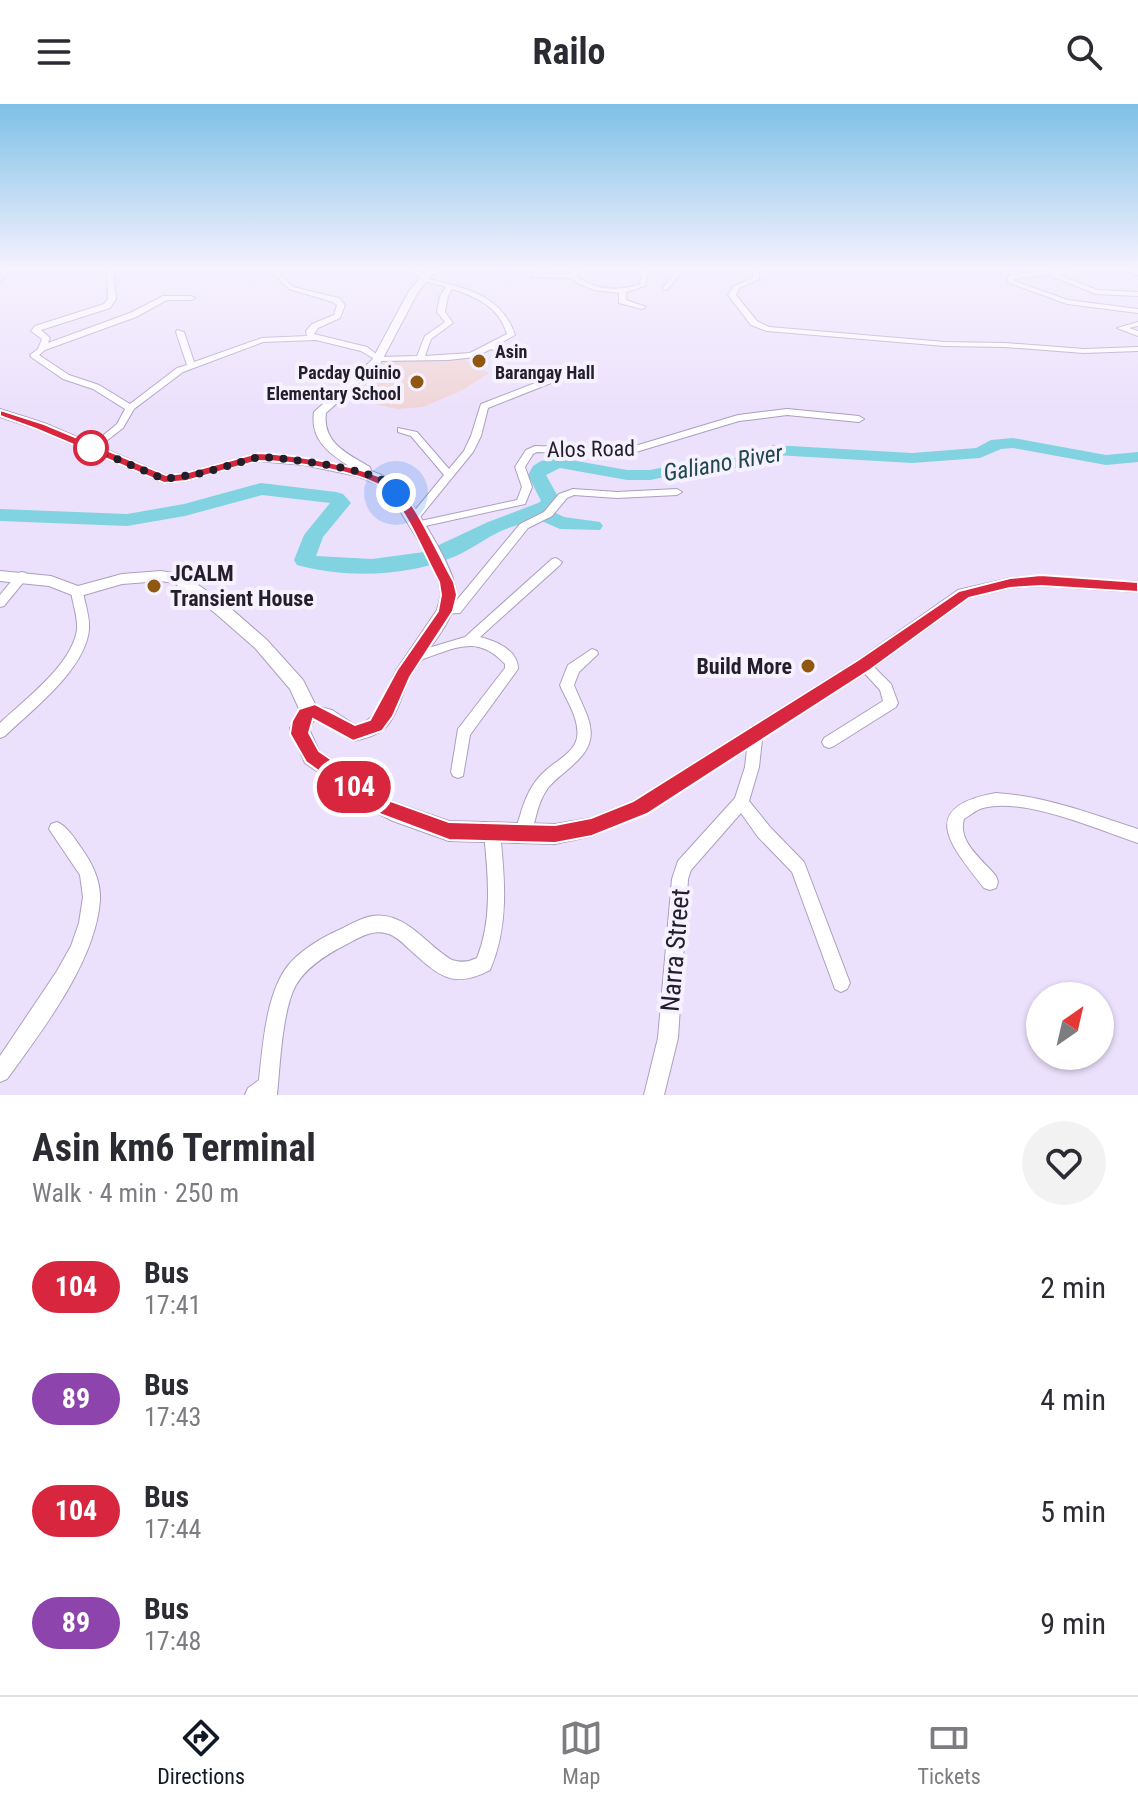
<!DOCTYPE html>
<html lang="en">
<head>
<meta charset="utf-8">
<style>
	:root { --surface:#fff; --page:#f2f2f3; --text:#2b2b33; --muted:#7c7c81; --line:#e1e1e2; --accent:#111827 }
	body { margin:0; font-family:"Roboto Condensed",sans-serif; background:var(--page); color:var(--text); height:100vh; display:flex; flex-direction:column; font-size:30px; white-space:nowrap }
	* { box-sizing:border-box; margin:0 }
	p { font-size:26px; color:var(--muted) }
	.icon { flex:none; width:44px; height:44px; fill:none; stroke:currentColor; stroke-width:2; stroke-linecap:round; stroke-linejoin:round }
	.map { position:relative; height:991px; overflow:hidden }
	.panel { display:flex; flex-direction:column; background:var(--surface); flex:1 }
	.panel>* { flex:none }
	.badge { padding:0 16px; border-radius:26px; font-size:28px; line-height:52px }
	.needle { width:52px; rotate:34deg }
	.fabs { position:absolute; left:1026px; top:878px; display:grid; gap:16px }
	.fabs a { display:grid; place-items:center; width:88px; height:88px; border-radius:50%; background:var(--surface); box-shadow:0 2px 6px #0004; font-size:40px }
	.you { position:absolute; width:40px; height:40px; margin:-20px; border:6px solid #fff; border-radius:50%; background:#1a73e8; box-shadow:0 0 0 12px #1a73e833 }
	.map>.badge { position:absolute; translate:-50% -50%; box-shadow:0 0 0 4px #fff }
	.round { display:grid; place-items:center; flex:none; width:84px; height:84px; border-radius:42px; background:var(--page) }
	.headline { display:flex; align-items:center; justify-content:space-between; height:136px; padding:0 32px }
	h1 { font-size:38px; font-weight:700; line-height:60px }
	ul { padding:0; list-style:none }
	li { display:flex; align-items:center; gap:24px; height:112px; padding:0 32px }
	li div { flex:1 }
	li b { display:block; font-size:30px }
	li em { font-style:normal }
	li .badge { min-width:88px; font-weight:700; text-align:center }
	header { display:flex; justify-content:space-between; align-items:center; height:104px; padding:0 32px; background:var(--surface); font-size:36px; font-weight:700 }
	.tabs { display:flex; justify-content:space-around; align-items:center; height:112px; border-top:2px solid var(--line); background:var(--surface); font-size:22px; color:var(--muted) }
	.tabs a { display:grid; justify-items:center; gap:4px }
	.tabs .current { color:var(--accent) }
	.map>svg:first-child { display:block }
	.education { fill:#f0d5d7 }
	.lines { fill:none; stroke-linecap:round; stroke-linejoin:round }
	.river { fill:#81d3e2; fill-rule:evenodd }
	.minor-casing { stroke:#ac9fbf; stroke-width:2 }
	.major-casing { stroke:#ac9fbf; stroke-width:2 }
	.minor { fill:#fff; fill-rule:evenodd }
	.major { fill:#fff; fill-rule:evenodd }
	.line { fill:#d7263d; stroke:#fff; stroke-width:2 }
	.walk { stroke:#231e2a; stroke-width:8; stroke-dasharray:0 14.4 }
	.poi-dot { fill:#905711; stroke:#f6f1ff; stroke-width:3 }
	.stop-dot { fill:#fff; stroke:#d7263d; stroke-width:4 }
	.labels { text-anchor:middle; dominant-baseline:central; stroke-width:8; stroke-linejoin:round; paint-order:stroke }
	.far-poi-label { font-size:18px; font-weight:bold; fill:#231e2a; stroke:#f6f1ff; text-anchor:start }
	.street-label { font-size:22px; fill:#231e2a; stroke:#f6f1ff }
	.poi-label { font-size:22px; font-weight:bold; fill:#231e2a; stroke:#f6f1ff; text-anchor:start }
	.water-label { font-size:24px; font-style:italic; fill:#20474e; stroke:#f6f1ff }
	.near-street-label { font-size:26px; fill:#231e2a; stroke:#f6f1ff }
</style>
</head>
<body>
<header><svg class="icon" aria-label="menu" viewBox="0 0 24 24"><path d="M4 6h16M4 12h16M4 18h16"/></svg>Railo<svg class="icon" aria-label="search" viewBox="0 0 24 24"><circle cx="10" cy="10" r="6"/><path d="M15 15l6 6"/></svg></header>
<div class="map">
<svg width="1138" height="991" viewBox="0 0 1138 991">
	<rect width="100%" height="100%" fill="#ece1fc"/>
	<path class="education" d="M388 255H463L489 269 463 286 423 303 397 305 338 292Z"/>
	<g class="lines">
		<path class="river" d="M1013 334 1106 351 1138 348V358L1106 361 1013 344 1001 345 980 354 912 359 775 351 736 364 694 367 650 376H627L560 364 546 371 561 398 552 407 564 413 600 418 603 422 600 426 560 425 537 415C525 419 512 422 501 427 484 435 469 447 451 454 404 473 345 474 297 461L294 456 304 431 330 399 262 391 185 412 127 422 0 417V405L127 410 184 400 261 379 336 388 343 390 351 399 323 433 316 452 372 455 424 448 488 418 538 399 541 397 528 371 533 362 541 357 560 354 627 366H650L694 357 734 354 773 341 912 349 976 344 991 336Z"/>
		<defs>
			<g id="minor">
				<path d="M107 165H113L116 195 110 204 41 226 50 234 48 239 130 209 163 192H191L195 194 191 196H167L136 213 45 246 39 251 69 271 99 281 130 300 177 264 187 261 176 228 177 226 184 228 194 258 262 234 307 232 306 227 312 220 334 211 337 201 333 198 289 185 274 170 277 168 293 183 339 194 345 201 340 214 318 224 314 230 367 243 380 253 417 252 425 232 445 218 437 208 440 192 446 183 420 176 421 173 404 165H414L426 171 425 174C463 184 501 189 515 231L497 241 522 253 515 255 491 245 475 253 448 256 378 257 361 247 316 236 263 238 183 268 134 305 123 324 92 348 89 347V343L117 320 125 305 93 285 63 275 31 253 30 251 38 245 42 235 31 227 35 222 104 200 108 195ZM452 185C477 193 499 203 507 230L470 249 425 252 431 235 453 219 445 208 448 192Z"/>
				<path d="M536 165H544L539 170H570L572 165H578L577 172C594 186 618 188 640 180L643 165H649L645 182 626 188V196L646 203 642 205 619 199V189L594 186 577 179 571 174 531 173V171Z"/>
				<path d="M677 165H684L667 186H663V184Z"/>
				<path d="M753 165H759V175L739 184 736 191 757 217 769 223 945 238 1005 239 1084 245 1138 243V247L1084 249 1005 243 945 242 767 227 751 221 728 191 734 182 753 174Z"/>
				<path d="M1060 165H1067L1064 170 1059 171 1097 186 1138 188V192L1096 190 1051 172 1050 170 1014 175V177L1068 196 1138 205V209L1067 200 1007 178 1008 173 1011 171Z"/>
				<path d="M1122 165 1138 167V171L1123 166Z"/>
				<path d="M1138 218V222L1129 224 1138 227V232L1117 224Z"/>
				<path d="M548 274 552 277 551 279 488 304 481 332 473 348 416 418 517 396 522 383 515 363 526 346 535 342 625 345 738 311 787 305 859 312 864 315 859 318 787 311 739 317 626 351 537 348 533 350 525 363 532 383 525 400 416 424 412 423V419L407 416 444 371 411 332 398 328V324L417 328 449 365 464 347 471 332 481 300Z"/>
				<path d="M573 385 617 388 677 385 682 388 677 391 617 394 574 391 567 394 552 412 528 424 460 509 441 510 439 507 441 504 452 502 520 420 544 408 559 390Z"/>
				<path d="M556 454 562 458 560 461 480 533C496 537 518 546 518 565L470 631 463 672 458 674 453 672 451 668 458 625 505 564V560C476 528 452 546 417 557L412 555 411 552 412 549 465 533 552 455Z"/>
				<path d="M22 468 26 469 28 472 26 475 4 502 0 503V491L18 469Z"/>
				<path d="M77 484 83 488C85 500 90 513 89 525 86 565 32 606 5 632L0 634V619C24 596 72 561 77 526 78 514 73 500 71 488Z"/>
				<path d="M592 545 597 547 598 550 579 568 574 581C585 610 605 632 575 659 566 668 556 674 548 684 536 700 536 719 529 736L523 738 517 736C514 728 517 721 520 712 524 697 531 680 543 669 553 658 574 650 577 634 580 615 567 598 560 581L568 561Z"/>
				<path d="M864 556 869 558 891 580 898 599 896 603 834 642 829 644 824 642 822 638 824 634 883 597 880 586 857 561 859 558Z"/>
				<path d="M756 621 761 623 763 627 759 663 749 697 770 723 804 758 850 879 847 885 841 888 835 885 792 768 758 733 741 709 691 766 688 775 678 934 664 991H644L658 934 672 775 678 757 735 694 745 663 749 627 751 623Z"/>
				<path d="M996 689C1046 692 1091 710 1138 725V739C1098 726 1021 691 980 705 975 707 969 712 964 715 957 738 983 756 996 772L998 778 996 784 990 786 984 784C951 742 916 703 996 689Z"/>
				<path d="M57 718C67 722 75 735 82 745 92 759 101 777 100 796 96 857 42 927 7 975L0 978V952L57 867 71 842 79 819 83 793 80 771 49 725 51 720Z"/>
				<path d="M492 722 498 724 500 729C505 776 509 822 490 866 452 886 438 871 409 845 404 840 397 833 389 830 374 825 362 832 349 839 329 849 307 862 296 881 282 906 280 962 277 991H245L248 984 259 976C263 940 266 887 290 859 304 844 323 833 341 825 359 816 373 807 393 814 416 822 431 844 452 856 462 859 469 858 477 854 493 814 488 770 484 729L486 724Z"/>
			</g>
			<g id="major">
				<path d="M1 165H10L0 177Z"/>
				<path d="M428 165H437L418 188 380 260 326 309C322 339 348 350 370 363L371 367C379 370 386 372 393 378 411 393 455 465 456 488 458 515 423 550 410 573 402 589 398 610 386 623 376 632 366 634 353 637L320 617 314 616 309 625 319 647 391 697 405 702 449 717 555 720 591 714 633 697 858 556 958 486 1010 474 1041 472 1138 478V488L1041 482 1010 484 969 494 870 566 647 709 592 732 555 740 449 737 393 717 377 709 305 659 290 624 300 607 290 585 255 544 215 509 174 479 161 477 122 480 77 493 49 482 0 477V467L51 472 78 482 122 470 161 467 184 471 227 501 267 536 303 576 316 602 332 606 355 621 364 619 375 610 397 565 437 506 441 491 439 478 420 439 389 389 380 381 357 372 304 361 258 357 186 377 164 379 36 325 0 313V305L44 319 166 371 185 369 258 349 349 362C328 349 310 335 314 308L372 256 409 187Z"/>
			</g>
		</defs>
		<use href="#minor" class="minor-casing"/>
		<use href="#major" class="major-casing"/>
		<use href="#minor" class="minor"/>
		<use href="#major" class="major"/>
	</g>
	<linearGradient id="sky" x2="0" y2="1"><stop stop-color="#7fc0e6"/><stop offset="0.54" stop-color="#f6f2fe"/><stop offset="1" stop-color="#f6f2fe" stop-opacity="0"/></linearGradient>
	<rect width="1138" height="304" fill="url(#sky)"/>
	<path class="line" d="M0 306 44 320 166 371 185 369 258 349C289 350 381 363 401 386 421 410 438 450 454 478L457 491 453 507 410 573 393 612 382 627 353 637 313 615 309 629 319 647 391 697 449 718 555 721 591 714 633 697 858 556 959 487 1010 474 1041 471 1138 478V488L1041 482 1010 484 969 494 870 566 647 710 592 732 555 739 449 736 377 709 306 658 290 630 292 617 299 605 315 600 355 621 370 616 397 566 438 507 441 491 439 478C424 450 410 414 390 390 371 367 289 357 258 357L186 377 164 379 36 325 0 312Z"/>
	<g class="lines">
		<path class="walk" d="M91 344 164 375 203 369 258 353C283 353 361 364 382 376 387 378 392 385 396 389"/>
	</g>
	<g class="poi-dot">
		<circle cx="479" cy="257" r="8"/>
		<circle cx="417" cy="278" r="8"/>
		<circle cx="154" cy="482" r="8"/>
		<circle cx="808" cy="562" r="8"/>
	</g>
	<circle class="stop-dot" cx="91" cy="344" r="16"/>
	<g class="labels">
		<g class="far-poi-label">
			<text x="495" y="247">Asin<tspan x="495" dy="21">Barangay Hall</tspan></text>
			<text x="401" y="268" text-anchor="end">Pacday Quinio<tspan x="401" dy="21">Elementary School</tspan></text>
		</g>
		<g class="street-label">
			<text transform="translate(591 345) rotate(-1)">Alos Road</text>
		</g>
		<g class="poi-label">
			<text x="170" y="469">JCALM<tspan x="170" dy="25">Transient House</tspan></text>
			<text x="792" y="562" text-anchor="end">Build More</text>
		</g>
		<g class="water-label">
			<text transform="translate(723 359) rotate(-10)">Galiano River</text>
		</g>
		<g class="near-street-label">
			<text transform="translate(675 846) rotate(-85)">Narra Street</text>
		</g>
	</g>
</svg>
<div class="fabs">
<a><svg class="needle" viewBox="-14 -14 28 28"><path d="M0-13l5 13h-10z" fill="#e53935"/><path d="M0 13l5-13h-10z" fill="#7c7c81"/></svg></a>
</div>
<div class="you" style="left:396px;top:389px"></div>
<b class="badge" style="left:354px;top:683px;background:#d7263d;color:#fff">104</b>
</div>
<section class="panel">
<div class="headline"><div><h1>Asin km6 Terminal</h1><p>Walk · 4 min · 250 m</p></div><a class="round"><svg class="icon" aria-label="heart" viewBox="0 0 24 24"><path d="M12 20l-8-8c-3-5 5-10 8-4 3-6 11-1 8 4z"/></svg></a></div>
<ul>
<li><span class="badge" style="background:#d7263d;color:#fff">104</span><div><b>Bus</b><p>17:41</p></div><em>2 min</em></li>
<li><span class="badge" style="background:#8e44ad;color:#fff">89</span><div><b>Bus</b><p>17:43</p></div><em>4 min</em></li>
<li><span class="badge" style="background:#d7263d;color:#fff">104</span><div><b>Bus</b><p>17:44</p></div><em>5 min</em></li>
<li><span class="badge" style="background:#8e44ad;color:#fff">89</span><div><b>Bus</b><p>17:48</p></div><em>9 min</em></li>
</ul>
</section>
<nav class="tabs">
<a class="current"><svg class="icon" aria-label="directions" viewBox="0 0 24 24"><path d="M12 3l9 9-9 9-9-9zM9 14v-3h6M13 9l2 2-2 2"/></svg>Directions</a>
<a><svg class="icon" aria-label="map" viewBox="0 0 24 24"><path d="M3 6l6-2 6 2 6-2v14l-6 2-6-2-6 2zM9 4v14M15 6v14"/></svg>Map</a>
<a><svg class="icon" aria-label="tickets" viewBox="0 0 24 24"><path d="M3 7h18v10H3zM15 7v10"/></svg>Tickets</a>
</nav>
</body>
</html>
